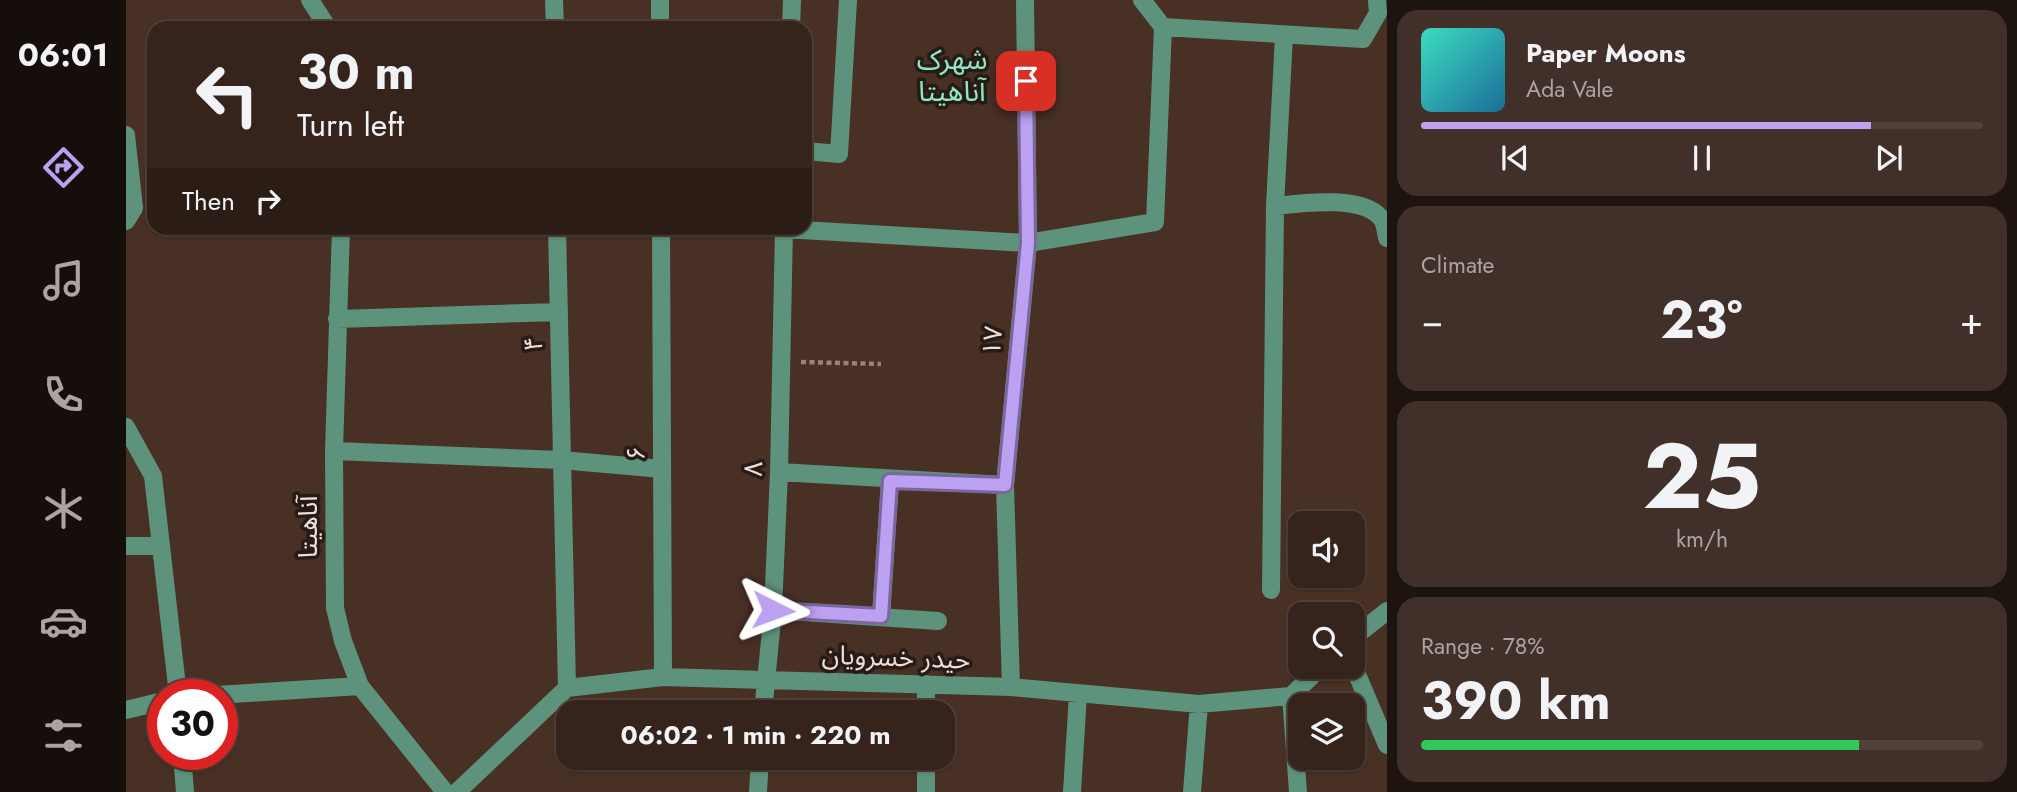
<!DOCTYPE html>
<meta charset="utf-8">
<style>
:root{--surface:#36241c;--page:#413029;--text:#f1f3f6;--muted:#aaa4a3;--line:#50413b;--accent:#bca0f2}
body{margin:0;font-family:Jost,"Noto Sans Arabic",sans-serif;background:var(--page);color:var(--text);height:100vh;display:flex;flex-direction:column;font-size:26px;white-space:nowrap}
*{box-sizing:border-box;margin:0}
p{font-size:23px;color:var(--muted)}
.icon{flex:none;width:38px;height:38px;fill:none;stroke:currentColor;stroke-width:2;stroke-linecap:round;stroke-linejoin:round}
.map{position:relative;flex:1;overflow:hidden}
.drawer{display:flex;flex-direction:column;gap:10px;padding:10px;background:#1e140f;width:630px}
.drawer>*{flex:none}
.guide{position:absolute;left:21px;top:21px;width:665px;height:214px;border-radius:21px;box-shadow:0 2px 5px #0004,0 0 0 2px var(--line);background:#36241c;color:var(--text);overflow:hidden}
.buttons{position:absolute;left:1162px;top:511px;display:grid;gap:14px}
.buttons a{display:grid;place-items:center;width:77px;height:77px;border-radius:14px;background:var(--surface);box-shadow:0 2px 5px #0004,0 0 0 2px var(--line);font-size:35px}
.speed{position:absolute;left:21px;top:679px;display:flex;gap:14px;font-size:35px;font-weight:700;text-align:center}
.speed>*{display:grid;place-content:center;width:91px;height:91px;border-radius:50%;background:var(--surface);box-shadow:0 2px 5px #0004,0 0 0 2px var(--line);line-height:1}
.speed .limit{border:10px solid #d22;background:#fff;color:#111}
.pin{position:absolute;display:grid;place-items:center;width:60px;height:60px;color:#fff;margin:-30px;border-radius:14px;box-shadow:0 4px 10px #0006}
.me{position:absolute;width:77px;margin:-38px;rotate:93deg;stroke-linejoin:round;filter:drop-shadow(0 0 5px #0008)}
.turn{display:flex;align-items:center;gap:24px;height:147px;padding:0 35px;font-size:32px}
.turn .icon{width:91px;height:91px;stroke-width:2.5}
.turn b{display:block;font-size:49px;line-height:60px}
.then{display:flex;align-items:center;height:66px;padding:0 35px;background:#0003;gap:14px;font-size:26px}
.big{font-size:52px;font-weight:700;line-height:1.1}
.drawer .widget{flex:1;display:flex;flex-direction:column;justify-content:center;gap:10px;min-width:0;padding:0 24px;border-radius:21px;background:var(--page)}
.drawer .dial{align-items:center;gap:0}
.dial b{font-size:91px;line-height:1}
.song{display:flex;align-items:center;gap:21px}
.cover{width:84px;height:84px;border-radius:10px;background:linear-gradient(135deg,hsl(170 70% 55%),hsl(200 70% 35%))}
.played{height:7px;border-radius:4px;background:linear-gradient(90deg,var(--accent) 80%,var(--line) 80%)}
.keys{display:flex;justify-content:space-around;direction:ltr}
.heat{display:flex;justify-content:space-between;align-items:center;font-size:38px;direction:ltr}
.charge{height:10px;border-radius:5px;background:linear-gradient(90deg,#34c759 78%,var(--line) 0)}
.trip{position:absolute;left:430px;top:700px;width:399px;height:70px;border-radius:21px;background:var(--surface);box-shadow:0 2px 5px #0004,0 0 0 2px var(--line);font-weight:700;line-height:70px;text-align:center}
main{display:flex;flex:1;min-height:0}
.tab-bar{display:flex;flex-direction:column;width:126px;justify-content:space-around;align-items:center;background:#160e0b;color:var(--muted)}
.tab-bar .icon{width:49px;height:49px}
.tab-bar .active{color:var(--accent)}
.tab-bar b{font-size:32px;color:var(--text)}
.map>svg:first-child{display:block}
</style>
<main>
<nav class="tab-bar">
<b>06:01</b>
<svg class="icon active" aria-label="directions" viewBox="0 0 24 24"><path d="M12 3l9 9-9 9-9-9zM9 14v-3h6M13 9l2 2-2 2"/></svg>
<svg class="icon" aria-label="music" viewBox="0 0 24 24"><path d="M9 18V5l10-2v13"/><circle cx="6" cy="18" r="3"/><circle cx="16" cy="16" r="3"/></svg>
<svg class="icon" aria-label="phone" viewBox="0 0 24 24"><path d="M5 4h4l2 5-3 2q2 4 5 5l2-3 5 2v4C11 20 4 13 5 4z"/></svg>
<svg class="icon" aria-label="climate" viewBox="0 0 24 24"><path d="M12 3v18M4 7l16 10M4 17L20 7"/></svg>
<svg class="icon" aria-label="car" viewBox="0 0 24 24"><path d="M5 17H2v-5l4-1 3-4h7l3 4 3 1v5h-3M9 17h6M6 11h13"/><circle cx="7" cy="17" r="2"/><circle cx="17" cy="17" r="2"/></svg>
<svg class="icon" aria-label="filters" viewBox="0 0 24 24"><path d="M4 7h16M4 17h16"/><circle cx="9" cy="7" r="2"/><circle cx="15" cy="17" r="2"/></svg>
</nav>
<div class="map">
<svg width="1261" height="792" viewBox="0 0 1261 792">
<rect width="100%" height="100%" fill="#483025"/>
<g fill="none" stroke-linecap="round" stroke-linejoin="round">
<path stroke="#97837a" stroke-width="4.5" stroke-dasharray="5 3.5" stroke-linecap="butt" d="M675,362L755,364"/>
<path stroke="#5d937c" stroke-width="18" d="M184,0L202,28
M428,0L429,28
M534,0V28
M1016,0L1037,27L1237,39L1252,13L1251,0
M665,28L666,0
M0,135L8,208L0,221
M679,151L713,154L722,0
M1149,206C1175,203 1241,194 1257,221C1259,225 1260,233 1261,238
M215,228L208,451L209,608L217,641L234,686L319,792
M374,228H431
M431,228L441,688
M535,228L537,677
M658,229L902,243L1029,222L1037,27
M211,319L433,312
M0,427L27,476L52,695
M208,451L435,460L536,469
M653,472L879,485
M0,546H35
M1145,590L1149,206L1158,36
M647,610L812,621
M755,616L764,481
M1227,638L1261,611
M1227,665L1261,745
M885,687L879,485L902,243L899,0
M90,695L234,686
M1165,696L1172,792
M0,710L37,701
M637,712L647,610L653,472L658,228
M800,712V684
M56,754L59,792
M331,792L441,688L537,677L639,680L885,687L1073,704L1165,696L1195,667
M632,792L634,758
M800,792V758
M946,792L952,694
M1066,792L1073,704"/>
</g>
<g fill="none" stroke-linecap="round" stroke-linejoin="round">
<defs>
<path id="route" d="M647,610L755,616L764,481L879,485L902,243L900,81"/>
</defs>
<use href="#route" stroke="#7a689d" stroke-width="18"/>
<use href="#route" stroke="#bca0f2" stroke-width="12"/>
</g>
<g text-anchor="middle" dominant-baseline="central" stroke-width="7" stroke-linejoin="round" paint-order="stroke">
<g font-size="26" fill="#efdfd8" stroke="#261b16">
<text transform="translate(866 341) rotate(-85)">۱۷</text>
<text transform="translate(407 344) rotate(-91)">۴</text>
<text transform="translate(510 453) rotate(-90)">۶</text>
<text transform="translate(627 469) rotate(-88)">۸</text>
<text transform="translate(182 527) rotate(-90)">آناهیتا</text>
<text transform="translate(770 657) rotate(2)">حیدر خسرویان</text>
</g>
<g font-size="28" fill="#90e8c3" stroke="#261b16">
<text x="826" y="59">شهرک<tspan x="826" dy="32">آناهیتا</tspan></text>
</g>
</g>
</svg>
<div class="buttons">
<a><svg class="icon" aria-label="sound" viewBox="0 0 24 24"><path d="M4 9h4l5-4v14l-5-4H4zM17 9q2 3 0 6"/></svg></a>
<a><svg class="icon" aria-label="search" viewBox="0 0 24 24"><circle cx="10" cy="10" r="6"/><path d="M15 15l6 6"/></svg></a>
<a><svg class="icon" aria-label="layers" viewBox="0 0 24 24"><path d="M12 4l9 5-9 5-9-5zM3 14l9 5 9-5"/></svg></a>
</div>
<div class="speed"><div class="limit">30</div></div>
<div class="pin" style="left:900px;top:81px;background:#d93025"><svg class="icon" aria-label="arrive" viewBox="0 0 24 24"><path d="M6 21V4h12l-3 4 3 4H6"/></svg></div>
<svg class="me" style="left:647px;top:610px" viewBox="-20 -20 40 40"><path d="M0-17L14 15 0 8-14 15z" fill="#bca0f2" stroke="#fff" stroke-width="4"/></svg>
<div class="trip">06:02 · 1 min · 220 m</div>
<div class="guide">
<div class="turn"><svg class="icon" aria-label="left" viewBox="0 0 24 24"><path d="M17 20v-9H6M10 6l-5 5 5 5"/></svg><div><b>30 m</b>Turn left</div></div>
<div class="then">Then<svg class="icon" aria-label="right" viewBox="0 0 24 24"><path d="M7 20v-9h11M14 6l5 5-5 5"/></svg></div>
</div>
</div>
<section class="drawer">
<div class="widget">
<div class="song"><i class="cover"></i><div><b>Paper Moons</b><p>Ada Vale</p></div></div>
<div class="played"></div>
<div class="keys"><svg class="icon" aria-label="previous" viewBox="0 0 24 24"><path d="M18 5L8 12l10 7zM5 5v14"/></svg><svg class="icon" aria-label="pause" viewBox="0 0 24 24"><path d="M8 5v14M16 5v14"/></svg><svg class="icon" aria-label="next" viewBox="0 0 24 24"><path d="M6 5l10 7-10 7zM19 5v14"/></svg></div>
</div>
<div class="widget"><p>Climate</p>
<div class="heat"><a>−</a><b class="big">23°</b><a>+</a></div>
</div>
<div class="widget dial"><b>25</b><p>km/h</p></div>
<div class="widget"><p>Range · 78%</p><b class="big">390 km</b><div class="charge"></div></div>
</section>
</main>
